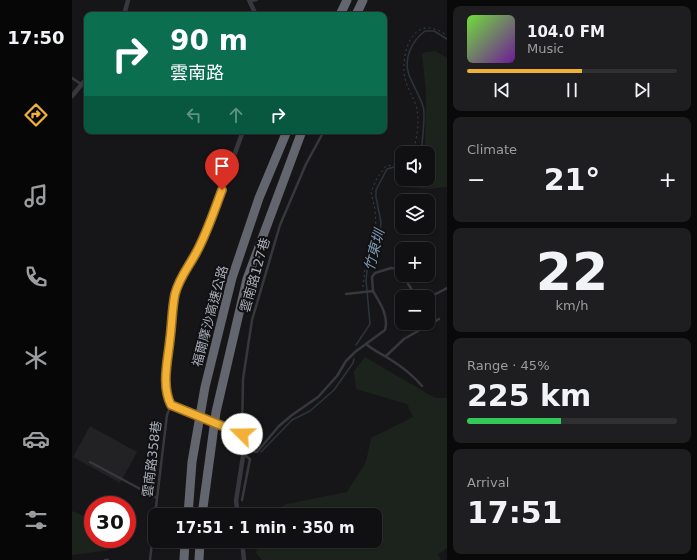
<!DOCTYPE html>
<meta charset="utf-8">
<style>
:root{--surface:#101012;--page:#1e1e20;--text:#f1f3f6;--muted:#9c9d9f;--line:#303032;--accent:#f2b134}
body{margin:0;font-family:"DejaVu Sans","Noto Sans TC",sans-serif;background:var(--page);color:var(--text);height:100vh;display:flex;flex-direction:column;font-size:15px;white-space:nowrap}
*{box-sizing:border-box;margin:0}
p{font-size:13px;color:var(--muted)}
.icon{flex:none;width:22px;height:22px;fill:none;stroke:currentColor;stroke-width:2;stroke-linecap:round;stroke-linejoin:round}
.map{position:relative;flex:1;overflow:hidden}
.side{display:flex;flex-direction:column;gap:6px;padding:6px;background:#09090a;width:250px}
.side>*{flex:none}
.top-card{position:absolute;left:12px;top:12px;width:303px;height:122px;border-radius:8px;box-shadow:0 1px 3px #0004,0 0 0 1px var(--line);background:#0b6e4f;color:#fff;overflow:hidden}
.tools{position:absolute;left:323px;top:146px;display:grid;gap:8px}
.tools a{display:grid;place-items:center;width:40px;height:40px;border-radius:8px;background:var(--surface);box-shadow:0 1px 3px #0004,0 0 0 1px var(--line);font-size:20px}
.speed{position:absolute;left:12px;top:496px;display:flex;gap:8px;font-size:20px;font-weight:700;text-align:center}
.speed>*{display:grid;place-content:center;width:52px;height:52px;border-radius:50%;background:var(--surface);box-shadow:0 1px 3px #0004,0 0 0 1px var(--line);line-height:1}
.speed .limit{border:6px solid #d22;background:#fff;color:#111}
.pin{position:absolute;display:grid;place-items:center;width:34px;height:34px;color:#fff;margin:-41px -17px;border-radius:50% 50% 50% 0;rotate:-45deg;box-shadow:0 0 4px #0007}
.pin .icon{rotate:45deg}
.me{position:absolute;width:44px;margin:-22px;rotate:292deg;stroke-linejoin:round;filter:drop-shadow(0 0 3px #0008)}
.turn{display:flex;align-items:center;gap:14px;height:84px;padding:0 20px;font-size:18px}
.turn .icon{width:52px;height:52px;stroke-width:2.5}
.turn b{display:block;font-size:28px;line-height:34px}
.lanes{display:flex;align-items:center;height:38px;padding:0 20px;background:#0003;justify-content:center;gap:20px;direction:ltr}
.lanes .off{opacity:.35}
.big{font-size:30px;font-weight:700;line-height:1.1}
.side .card{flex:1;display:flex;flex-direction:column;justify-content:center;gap:6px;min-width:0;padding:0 14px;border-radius:8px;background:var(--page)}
.side .dial{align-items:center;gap:0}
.dial b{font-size:52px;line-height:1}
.song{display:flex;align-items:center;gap:12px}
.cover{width:48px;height:48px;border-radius:6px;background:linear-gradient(135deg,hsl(100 70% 55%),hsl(280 70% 35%))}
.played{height:4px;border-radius:2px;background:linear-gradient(90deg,var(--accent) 55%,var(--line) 55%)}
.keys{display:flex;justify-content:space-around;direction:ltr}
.heat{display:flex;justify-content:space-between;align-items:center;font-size:22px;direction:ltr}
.charge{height:6px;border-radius:3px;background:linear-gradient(90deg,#34c759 45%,var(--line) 0)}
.trip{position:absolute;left:76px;top:508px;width:234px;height:40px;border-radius:8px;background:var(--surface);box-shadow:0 1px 3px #0004,0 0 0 1px var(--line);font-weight:700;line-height:40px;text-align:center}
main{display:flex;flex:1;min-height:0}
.tab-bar{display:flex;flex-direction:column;width:72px;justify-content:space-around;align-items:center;background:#060607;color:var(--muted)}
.tab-bar .icon{width:28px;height:28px}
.tab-bar .active{color:var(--accent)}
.tab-bar b{font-size:18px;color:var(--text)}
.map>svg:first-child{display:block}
</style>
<main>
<nav class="tab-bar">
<b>17:50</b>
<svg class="icon active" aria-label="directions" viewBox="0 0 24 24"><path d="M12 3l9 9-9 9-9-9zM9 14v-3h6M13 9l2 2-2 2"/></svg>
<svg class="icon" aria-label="music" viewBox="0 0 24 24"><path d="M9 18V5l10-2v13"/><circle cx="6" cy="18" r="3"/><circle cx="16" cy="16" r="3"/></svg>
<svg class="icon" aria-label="phone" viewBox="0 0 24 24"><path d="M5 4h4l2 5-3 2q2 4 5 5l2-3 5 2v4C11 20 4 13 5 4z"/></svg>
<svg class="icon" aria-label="climate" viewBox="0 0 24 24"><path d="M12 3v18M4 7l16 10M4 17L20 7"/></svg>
<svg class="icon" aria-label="car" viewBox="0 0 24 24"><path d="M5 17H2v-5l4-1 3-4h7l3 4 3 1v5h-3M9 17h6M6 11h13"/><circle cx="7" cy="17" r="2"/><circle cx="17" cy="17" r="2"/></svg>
<svg class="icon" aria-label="filters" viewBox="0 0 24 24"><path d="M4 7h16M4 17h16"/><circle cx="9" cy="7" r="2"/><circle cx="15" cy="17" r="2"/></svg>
</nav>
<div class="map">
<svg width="375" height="560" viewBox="0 0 375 560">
<rect width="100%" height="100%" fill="#161618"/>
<path fill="#222225" d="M18,426L65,452L48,483L1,457Z"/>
<path fill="#1c231d" d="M363,51L375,58V187L357,189L333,187L327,181L330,178L356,179V153H353L354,92L350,53Z
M293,357L363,398H375V548L366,554L369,560H190L184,553L186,541H303V515H193L215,504L275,492L294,462L299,438L341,417L335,404L284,389L282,371Z
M0,511L21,520V539H45L38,550L0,555Z"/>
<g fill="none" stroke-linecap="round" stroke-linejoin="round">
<path stroke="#2c353c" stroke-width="1.5" d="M349,153C350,142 354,116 351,106C347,95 341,85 337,75C331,58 340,41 353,31H362L375,39
M284,345L298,324L294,280L297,254L308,231L309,222L304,197V190L315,169L330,165
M189,452L220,420L238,411L262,390L281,363L282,359"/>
<path stroke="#3d3f44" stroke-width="1" stroke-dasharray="2 3" stroke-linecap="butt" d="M341,153C344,140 348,124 345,110C343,99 336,90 333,79C329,62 335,26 358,28C364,29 370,32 375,35
M291,287L294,260L298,242L304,227L303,209L299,192L305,178L314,166L330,164"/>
<path stroke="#37383d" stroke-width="2.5" d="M178,1L185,0
M0,78L9,84
M331,275L341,292L347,297
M301,291L300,277L303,273L319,268L326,269L330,273
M356,298L375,288
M294,344C301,350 308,353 316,358C329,366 340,374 350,386
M314,356L332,339L367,319
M170,434L171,379L180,320L208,225L234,164L252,131
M172,450L185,452L207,426L220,415L246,397L265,376L274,361L283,352L313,330C317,316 308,303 301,291L274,294
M18,462L85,498
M170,500L178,459L172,455
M83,515L95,415L99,405
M33,560H36
M78,560L83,517"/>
<path stroke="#37383d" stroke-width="4.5" d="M177,0L184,15
M52,15L56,0
M0,96L15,78
M166,515L164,501L172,450L170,434L99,405L96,399L94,373L104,293L109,279L124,253L134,233L171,131
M170,541L172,560"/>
<path stroke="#63666e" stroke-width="9" d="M268,15L275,0
M284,15L291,0
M116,515L120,462L133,387L160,278L187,198L215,131
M130,515L144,412L175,279L230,131
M112,560L113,541
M127,560L128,541"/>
</g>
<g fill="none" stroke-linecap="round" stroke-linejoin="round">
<defs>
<path id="route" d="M150,190C142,211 135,233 124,253C117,266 107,278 103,294C100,308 100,324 98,339C96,360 89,385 99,405L170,434"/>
</defs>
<use href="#route" stroke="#9d7322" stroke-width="10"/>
<use href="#route" stroke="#f2b134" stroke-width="7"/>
</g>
<g text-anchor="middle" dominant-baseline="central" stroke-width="4" stroke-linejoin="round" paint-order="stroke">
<g font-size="13" fill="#a8adb8" stroke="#111113">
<text transform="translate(183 275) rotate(-74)">雲南路127巷</text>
<text transform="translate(138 316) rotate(-75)">福爾摩沙高速公路</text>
<text transform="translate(80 459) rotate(-83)">雲南路358巷</text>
</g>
<g font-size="14" font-style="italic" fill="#7f9bb3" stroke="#111113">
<text transform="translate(302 250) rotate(-75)">竹東圳</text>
</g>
</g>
</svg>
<div class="tools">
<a><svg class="icon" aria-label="sound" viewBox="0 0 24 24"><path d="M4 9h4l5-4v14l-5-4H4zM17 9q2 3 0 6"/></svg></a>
<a><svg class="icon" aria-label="layers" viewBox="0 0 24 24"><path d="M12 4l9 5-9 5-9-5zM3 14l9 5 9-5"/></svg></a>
<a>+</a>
<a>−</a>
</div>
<div class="speed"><div class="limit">30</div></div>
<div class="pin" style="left:150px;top:190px;background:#d93025"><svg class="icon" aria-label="arrive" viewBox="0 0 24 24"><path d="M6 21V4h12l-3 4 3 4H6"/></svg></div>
<svg class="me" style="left:170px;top:434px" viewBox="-20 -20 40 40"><circle r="19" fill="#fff"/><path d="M0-13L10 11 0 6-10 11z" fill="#f2b134"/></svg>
<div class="trip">17:51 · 1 min · 350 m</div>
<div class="top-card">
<div class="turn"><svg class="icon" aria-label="right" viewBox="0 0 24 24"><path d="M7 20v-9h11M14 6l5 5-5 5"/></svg><div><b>90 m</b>雲南路</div></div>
<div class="lanes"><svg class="icon off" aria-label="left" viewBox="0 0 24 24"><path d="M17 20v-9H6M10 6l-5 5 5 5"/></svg><svg class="icon off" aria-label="ahead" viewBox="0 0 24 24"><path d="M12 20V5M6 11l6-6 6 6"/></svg><svg class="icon" aria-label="right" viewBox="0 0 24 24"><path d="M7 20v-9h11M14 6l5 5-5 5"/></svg></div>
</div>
</div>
<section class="side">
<div class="card">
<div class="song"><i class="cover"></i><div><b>104.0 FM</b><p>Music</p></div></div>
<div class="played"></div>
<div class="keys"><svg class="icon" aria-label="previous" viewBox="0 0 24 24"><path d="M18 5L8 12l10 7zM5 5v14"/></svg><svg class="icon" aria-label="pause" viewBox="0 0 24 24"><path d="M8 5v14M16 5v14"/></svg><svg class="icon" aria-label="next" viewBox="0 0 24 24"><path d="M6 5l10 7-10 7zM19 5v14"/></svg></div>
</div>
<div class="card"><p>Climate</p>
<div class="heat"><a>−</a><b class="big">21°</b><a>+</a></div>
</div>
<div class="card dial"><b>22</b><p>km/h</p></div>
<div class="card"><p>Range · 45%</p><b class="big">225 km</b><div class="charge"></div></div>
<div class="card"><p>Arrival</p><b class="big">17:51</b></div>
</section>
</main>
